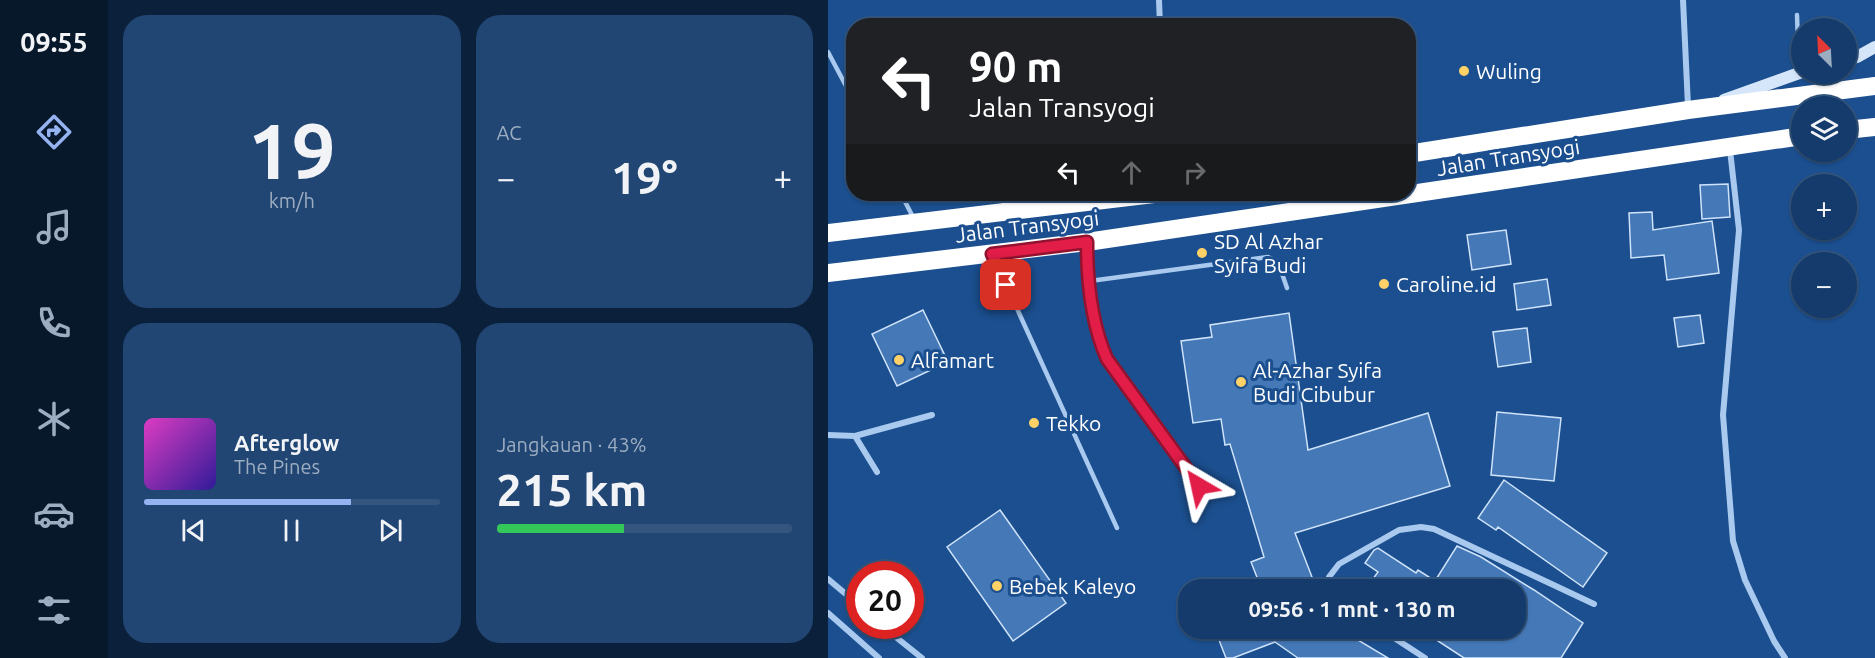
<!DOCTYPE html>
<html lang="id">
<meta charset="utf-8">
<style>
:root{--surface:#143b6b;--page:#214673;--text:#f1f3f6;--muted:#9dadc1;--line:#33557e;--accent:#95b2f1}
body{margin:0;font-family:Ubuntu,sans-serif;background:var(--page);color:var(--text);height:100vh;display:flex;flex-direction:column;font-size:22px;white-space:nowrap}
*{box-sizing:border-box;margin:0}
p{font-size:20px;color:var(--muted)}
.icon{flex:none;width:33px;height:33px;fill:none;stroke:currentColor;stroke-width:2;stroke-linecap:round;stroke-linejoin:round}
.map{position:relative;flex:1;overflow:hidden}
.drawer{display:flex;flex-direction:column;gap:15px;padding:15px;background:#0b203b;width:720px}
.drawer>*{flex:none}
.top-card{position:absolute;left:18px;top:18px;width:570px;height:183px;border-radius:24px;box-shadow:0 2px 4px #0004,0 0 0 2px var(--line);background:#202124;color:#fff;overflow:hidden}
.needle{width:39px;rotate:336deg}
.tools{position:absolute;left:963px;top:18px;display:grid;gap:12px}
.tools a{display:grid;place-items:center;width:66px;height:66px;border-radius:50%;background:var(--surface);box-shadow:0 2px 4px #0004,0 0 0 2px var(--line);font-size:30px}
.speed{position:absolute;left:18px;top:561px;display:flex;gap:12px;font-size:30px;font-weight:700;text-align:center}
.speed>*{display:grid;place-content:center;width:78px;height:78px;border-radius:50%;background:var(--surface);box-shadow:0 2px 4px #0004,0 0 0 2px var(--line);line-height:1}
.speed .limit{border:9px solid #d22;background:#fff;color:#111}
.pin{position:absolute;display:grid;place-items:center;width:51px;height:51px;color:#fff;margin:-26px;border-radius:12px;box-shadow:0 3px 9px #0006}
.me{position:absolute;width:66px;margin:-33px;rotate:324deg;stroke-linejoin:round;filter:drop-shadow(0 0 4px #0008)}
.turn{display:flex;align-items:center;gap:21px;height:126px;padding:0 24px;font-size:27px}
.turn .icon{width:78px;height:78px;stroke-width:2.5}
.turn b{display:block;font-size:42px;line-height:51px}
.lanes{display:flex;align-items:center;height:57px;padding:0 24px;background:#0003;justify-content:center;gap:30px;direction:ltr}
.lanes .off{opacity:.35}
.big{font-size:45px;font-weight:700;line-height:1.1}
.drawer .widget{flex:1;display:flex;flex-direction:column;justify-content:center;gap:9px;min-width:0;padding:0 21px;border-radius:24px;background:var(--page)}
.drawer .dial{align-items:center;gap:0}
.dial b{font-size:78px;line-height:1}
.song{display:flex;align-items:center;gap:18px}
.cover{width:72px;height:72px;border-radius:9px;background:linear-gradient(135deg,hsl(310 70% 55%),hsl(250 70% 35%))}
.played{height:6px;border-radius:3px;background:linear-gradient(90deg,var(--accent) 70%,var(--line) 70%)}
.keys{display:flex;justify-content:space-around;direction:ltr}
.heat{display:flex;justify-content:space-between;align-items:center;font-size:33px;direction:ltr}
.charge{height:9px;border-radius:4px;background:linear-gradient(90deg,#34c759 43%,var(--line) 0)}
.drawer .tiles{flex:1;display:grid;gap:15px;grid-template-columns:repeat(2,1fr)}
.trip{position:absolute;left:350px;top:579px;width:348px;height:60px;border-radius:24px;background:var(--surface);box-shadow:0 2px 4px #0004,0 0 0 2px var(--line);font-weight:700;line-height:60px;text-align:center}
main{display:flex;flex:1;min-height:0}
.dock{display:flex;flex-direction:column;width:108px;justify-content:space-around;align-items:center;background:#08182b;color:var(--muted)}
.dock .icon{width:42px;height:42px}
.dock .current{color:var(--accent)}
.dock b{font-size:27px;color:var(--text)}
.map>svg:first-child{display:block}
</style>
<main>
<nav class="dock">
<b>09:55</b>
<svg class="icon current" aria-label="directions" viewBox="0 0 24 24"><path d="M12 3l9 9-9 9-9-9zM9 14v-3h6M13 9l2 2-2 2"/></svg>
<svg class="icon" aria-label="music" viewBox="0 0 24 24"><path d="M9 18V5l10-2v13"/><circle cx="6" cy="18" r="3"/><circle cx="16" cy="16" r="3"/></svg>
<svg class="icon" aria-label="phone" viewBox="0 0 24 24"><path d="M5 4h4l2 5-3 2q2 4 5 5l2-3 5 2v4C11 20 4 13 5 4z"/></svg>
<svg class="icon" aria-label="climate" viewBox="0 0 24 24"><path d="M12 3v18M4 7l16 10M4 17L20 7"/></svg>
<svg class="icon" aria-label="car" viewBox="0 0 24 24"><path d="M5 17H2v-5l4-1 3-4h7l3 4 3 1v5h-3M9 17h6M6 11h13"/><circle cx="7" cy="17" r="2"/><circle cx="17" cy="17" r="2"/></svg>
<svg class="icon" aria-label="filters" viewBox="0 0 24 24"><path d="M4 7h16M4 17h16"/><circle cx="9" cy="7" r="2"/><circle cx="15" cy="17" r="2"/></svg>
</nav>
<section class="drawer">
<div class="tiles">
<div class="widget dial"><b>19</b><p>km/h</p></div>
<div class="widget"><p>AC</p>
<div class="heat"><a>−</a><b class="big">19°</b><a>+</a></div>
</div>
<div class="widget">
<div class="song"><i class="cover"></i><div><b>Afterglow</b><p>The Pines</p></div></div>
<div class="played"></div>
<div class="keys"><svg class="icon" aria-label="previous" viewBox="0 0 24 24"><path d="M18 5L8 12l10 7zM5 5v14"/></svg><svg class="icon" aria-label="pause" viewBox="0 0 24 24"><path d="M8 5v14M16 5v14"/></svg><svg class="icon" aria-label="next" viewBox="0 0 24 24"><path d="M6 5l10 7-10 7zM19 5v14"/></svg></div>
</div>
<div class="widget"><p>Jangkauan · 43%</p><b class="big">215 km</b><div class="charge"></div></div>
</div>
</section>
<div class="map">
<svg width="1047" height="658" viewBox="0 0 1047 658">
<rect width="100%" height="100%" fill="#1b4f8f"/>
<path fill="#4478b7" stroke="#cfe3fa" stroke-width="1.5" d="M900,184L902,217L874,219L872,185Z
M824,212L825,230L884,221L891,273L839,280L836,255L803,258L801,213Z
M678,230L683,264L644,270L639,235Z
M719,279L723,305L689,310L686,284Z
M95,310L120,362L69,386L44,334Z
M461,313L480,450L600,413L622,486L467,533L484,577L453,590H434L423,562L436,557L402,444L397,445L393,419L365,423L353,341L384,337L382,325Z
M872,315L876,343L850,347L846,318Z
M699,328L703,362L670,367L665,332Z
M669,412L733,418L726,481L663,475Z
M676,480L779,553L755,587L670,527L668,530L650,518Z
M172,510L238,603L185,641L119,547Z
M629,546L653,557L706,590L755,623L733,658H636L590,628H687V590H537L550,572L537,563L546,550L550,548L588,573L590,570L607,581Z
M405,628H510L560,658H470L447,642L405,658H398L389,635Z"/>
<g fill="none" stroke-linecap="round" stroke-linejoin="round">
<path stroke="#a9c9ee" stroke-width="4.5" d="M969,15L971,72
M0,52L26,101
M73,194L85,217
M173,194L176,206
M259,248C259,284 264,325 279,359L371,486
M165,256L289,528
M262,281L440,257L450,262L459,288"/>
<path stroke="#a9c9ee" stroke-width="6" d="M331,0L332,26
M855,0L860,106
M902,150L911,230L895,415L905,541L917,580L946,641L957,658
M0,435L27,436L104,415
M27,436L49,472
M0,579L32,606
M500,590L501,577L511,564L571,530L593,527L606,529L766,604
M0,613L51,658
M54,626L94,658
M551,628L597,658"/>
<path stroke="#d6e6fa" stroke-width="12" d="M1018,60L1029,57L1047,47
M896,100L974,72"/>
<path stroke="#fff" stroke-width="18" d="M1018,130L1047,127
M580,154L860,110L1047,86
M0,233L326,194
M0,273L259,242L974,136"/>
</g>
<g fill="none" stroke-linecap="round" stroke-linejoin="round">
<defs>
<path id="route" d="M178,285L164,254L259,242C259,281 263,323 279,359L371,486"/>
</defs>
<use href="#route" stroke="#92132f" stroke-width="15"/>
<use href="#route" stroke="#e11d48" stroke-width="10"/>
</g>
<g fill="#ffd166" stroke="#1b4f8f" stroke-width="2">
<circle cx="636" cy="71" r="6"/>
<circle cx="374" cy="253" r="6"/>
<circle cx="556" cy="284" r="6"/>
<circle cx="71" cy="360" r="6"/>
<circle cx="413" cy="382" r="6"/>
<circle cx="206" cy="423" r="6"/>
<circle cx="169" cy="586" r="6"/>
</g>
<g text-anchor="middle" dominant-baseline="central" stroke-width="6" stroke-linejoin="round" paint-order="stroke">
<g font-size="21" fill="#fff" stroke="#1b4f8f" text-anchor="start">
<text x="648" y="71">Wuling</text>
<text x="386" y="241">SD Al Azhar<tspan x="386" dy="24">Syifa Budi</tspan></text>
<text x="568" y="284">Caroline.id</text>
<text x="83" y="360">Alfamart</text>
<text x="425" y="370">Al-Azhar Syifa<tspan x="425" dy="24">Budi Cibubur</tspan></text>
<text x="218" y="423">Tekko</text>
<text x="181" y="586">Bebek Kaleyo</text>
</g>
<g font-size="21" fill="#fff" stroke="#1b4f8f">
<text transform="translate(680 157) rotate(-9)">Jalan Transyogi</text>
<text transform="translate(199 226) rotate(-7)">Jalan Transyogi</text>
</g>
</g>
</svg>
<div class="tools">
<a><svg class="needle" viewBox="-14 -14 28 28"><path d="M0-13l5 13h-10z" fill="#e53935"/><path d="M0 13l5-13h-10z" fill="#9dadc1"/></svg></a>
<a><svg class="icon" aria-label="layers" viewBox="0 0 24 24"><path d="M12 4l9 5-9 5-9-5zM3 14l9 5 9-5"/></svg></a>
<a>+</a>
<a>−</a>
</div>
<div class="speed"><div class="limit">20</div></div>
<div class="pin" style="left:178px;top:285px;background:#d93025"><svg class="icon" aria-label="arrive" viewBox="0 0 24 24"><path d="M6 21V4h12l-3 4 3 4H6"/></svg></div>
<svg class="me" style="left:371px;top:486px" viewBox="-20 -20 40 40"><path d="M0-17L14 15 0 8-14 15z" fill="#e11d48" stroke="#fff" stroke-width="4"/></svg>
<div class="trip">09:56 · 1 mnt · 130 m</div>
<div class="top-card">
<div class="turn"><svg class="icon" aria-label="left" viewBox="0 0 24 24"><path d="M17 20v-9H6M10 6l-5 5 5 5"/></svg><div><b>90 m</b>Jalan Transyogi</div></div>
<div class="lanes"><svg class="icon" aria-label="left" viewBox="0 0 24 24"><path d="M17 20v-9H6M10 6l-5 5 5 5"/></svg><svg class="icon off" aria-label="ahead" viewBox="0 0 24 24"><path d="M12 20V5M6 11l6-6 6 6"/></svg><svg class="icon off" aria-label="right" viewBox="0 0 24 24"><path d="M7 20v-9h11M14 6l5 5-5 5"/></svg></div>
</div>
</div>
</main>
